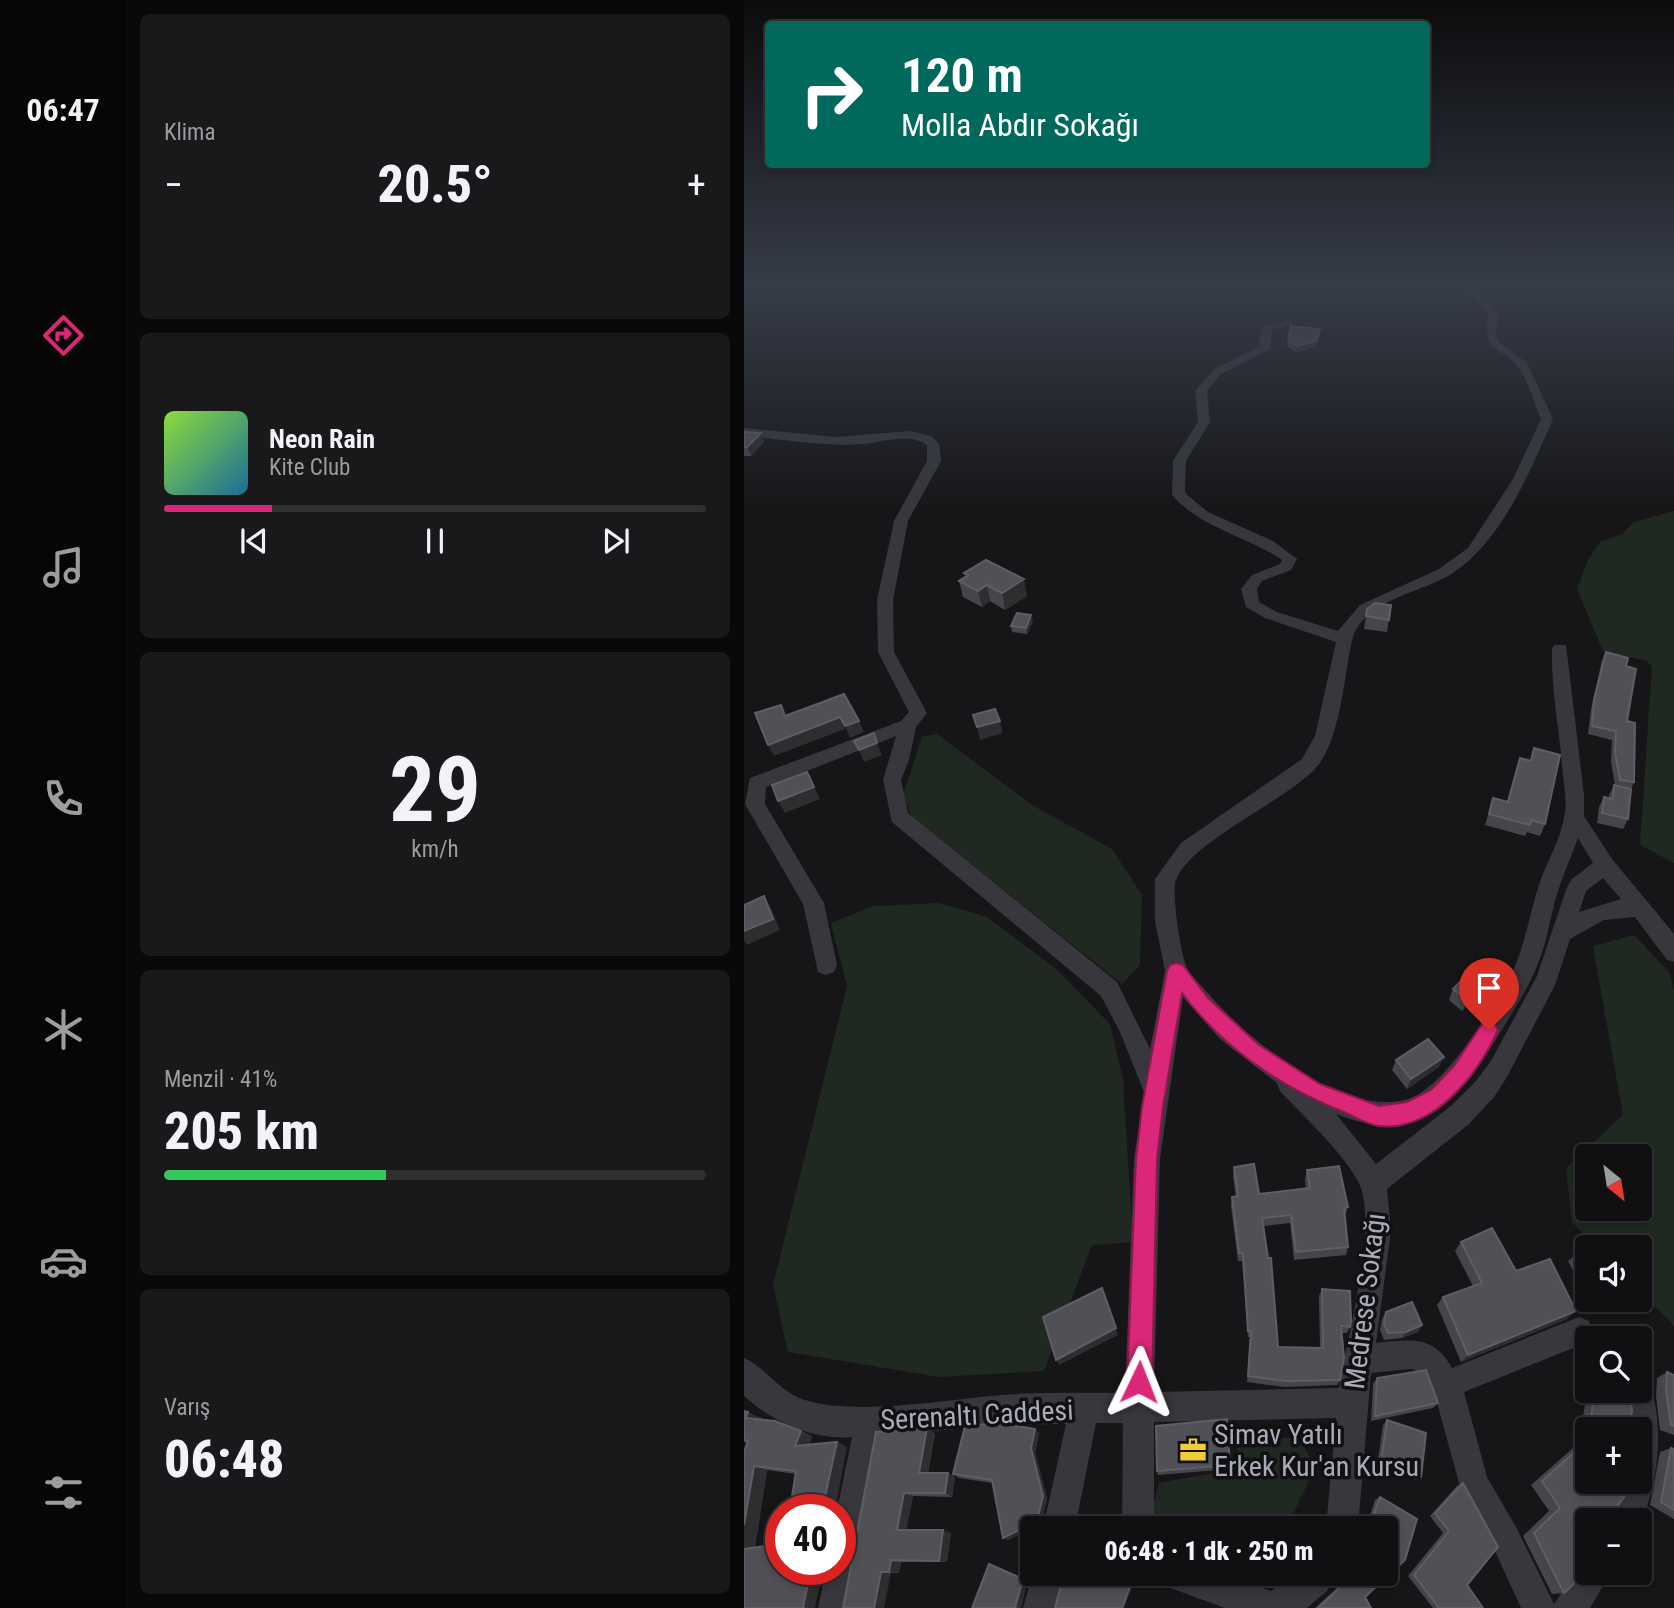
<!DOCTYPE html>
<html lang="tr">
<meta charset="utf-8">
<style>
:root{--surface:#101012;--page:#19191b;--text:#f1f3f6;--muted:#9c9d9f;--line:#303032;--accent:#db2777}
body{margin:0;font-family:"Roboto Condensed",sans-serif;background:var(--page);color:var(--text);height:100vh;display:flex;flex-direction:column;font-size:26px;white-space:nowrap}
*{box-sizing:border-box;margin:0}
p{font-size:23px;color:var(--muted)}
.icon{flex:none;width:38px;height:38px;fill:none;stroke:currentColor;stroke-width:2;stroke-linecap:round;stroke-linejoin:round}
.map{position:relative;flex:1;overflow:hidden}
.drawer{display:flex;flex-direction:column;gap:14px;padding:14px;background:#09090a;width:618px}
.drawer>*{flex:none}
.guide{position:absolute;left:21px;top:21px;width:665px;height:147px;border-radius:7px;box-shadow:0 4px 10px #0003,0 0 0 2px var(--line);background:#00695c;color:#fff;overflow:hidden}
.needle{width:46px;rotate:150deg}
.buttons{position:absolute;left:831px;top:1144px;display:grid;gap:14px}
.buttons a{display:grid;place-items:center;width:77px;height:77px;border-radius:7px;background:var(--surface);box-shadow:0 4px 10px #0003,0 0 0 2px var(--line);font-size:35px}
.speed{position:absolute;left:21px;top:1494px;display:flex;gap:14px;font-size:35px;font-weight:700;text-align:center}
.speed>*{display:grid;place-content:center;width:91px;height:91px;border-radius:50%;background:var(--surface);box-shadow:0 4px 10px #0003,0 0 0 2px var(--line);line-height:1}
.speed .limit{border:10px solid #d22;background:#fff;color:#111}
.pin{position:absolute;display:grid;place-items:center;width:60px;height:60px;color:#fff;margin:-72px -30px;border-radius:50% 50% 50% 0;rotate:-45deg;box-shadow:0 0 7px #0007}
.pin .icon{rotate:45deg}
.me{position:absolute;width:77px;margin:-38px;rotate:2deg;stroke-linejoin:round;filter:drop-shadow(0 0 5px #0008)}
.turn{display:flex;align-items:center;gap:24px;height:147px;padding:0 21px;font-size:32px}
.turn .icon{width:91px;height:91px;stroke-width:2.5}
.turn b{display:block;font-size:49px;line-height:60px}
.big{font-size:52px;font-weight:800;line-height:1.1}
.drawer .widget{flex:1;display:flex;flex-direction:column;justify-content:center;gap:10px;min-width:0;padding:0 24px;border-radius:10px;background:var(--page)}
.drawer .dial{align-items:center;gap:0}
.dial b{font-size:91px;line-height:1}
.song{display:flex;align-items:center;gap:21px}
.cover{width:84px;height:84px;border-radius:10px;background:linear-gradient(135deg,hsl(90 70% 55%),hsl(200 70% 35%))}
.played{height:7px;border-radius:4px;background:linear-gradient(90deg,var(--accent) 20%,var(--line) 20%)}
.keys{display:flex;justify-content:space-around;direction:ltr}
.heat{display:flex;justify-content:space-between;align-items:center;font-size:38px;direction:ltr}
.charge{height:10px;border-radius:5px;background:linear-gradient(90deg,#34c759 41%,var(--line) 0)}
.trip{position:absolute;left:276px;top:1516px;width:378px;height:70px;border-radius:7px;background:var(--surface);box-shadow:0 4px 10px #0003,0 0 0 2px var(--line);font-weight:800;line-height:70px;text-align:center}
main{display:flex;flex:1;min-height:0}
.dock{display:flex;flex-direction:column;width:126px;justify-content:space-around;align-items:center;background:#060607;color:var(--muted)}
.dock .icon{width:49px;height:49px}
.dock .current{color:var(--accent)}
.dock b{font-size:32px;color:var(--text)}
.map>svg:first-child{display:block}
</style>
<main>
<nav class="dock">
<b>06:47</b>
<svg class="icon current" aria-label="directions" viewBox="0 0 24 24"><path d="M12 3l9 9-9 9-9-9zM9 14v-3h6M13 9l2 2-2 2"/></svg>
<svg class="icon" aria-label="music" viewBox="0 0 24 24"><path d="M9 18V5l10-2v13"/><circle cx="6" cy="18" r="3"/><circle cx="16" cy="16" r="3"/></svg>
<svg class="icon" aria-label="phone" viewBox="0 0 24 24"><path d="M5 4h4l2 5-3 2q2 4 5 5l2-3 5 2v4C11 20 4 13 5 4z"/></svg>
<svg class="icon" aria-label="climate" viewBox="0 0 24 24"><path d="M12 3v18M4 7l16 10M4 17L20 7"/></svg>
<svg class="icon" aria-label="car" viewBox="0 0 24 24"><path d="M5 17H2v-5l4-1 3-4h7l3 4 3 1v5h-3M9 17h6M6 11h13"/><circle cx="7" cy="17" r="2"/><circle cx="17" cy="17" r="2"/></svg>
<svg class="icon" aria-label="filters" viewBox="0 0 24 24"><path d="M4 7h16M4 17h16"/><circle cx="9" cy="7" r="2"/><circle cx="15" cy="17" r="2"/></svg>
</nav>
<section class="drawer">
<div class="widget"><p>Klima</p>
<div class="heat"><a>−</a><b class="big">20.5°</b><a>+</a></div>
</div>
<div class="widget">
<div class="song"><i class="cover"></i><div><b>Neon Rain</b><p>Kite Club</p></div></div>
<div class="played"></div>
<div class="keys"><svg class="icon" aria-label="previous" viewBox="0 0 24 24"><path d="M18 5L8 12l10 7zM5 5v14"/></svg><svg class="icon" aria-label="pause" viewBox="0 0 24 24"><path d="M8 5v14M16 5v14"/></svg><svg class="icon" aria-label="next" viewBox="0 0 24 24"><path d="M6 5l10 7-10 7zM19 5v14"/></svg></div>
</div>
<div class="widget dial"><b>29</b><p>km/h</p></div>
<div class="widget"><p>Menzil · 41%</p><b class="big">205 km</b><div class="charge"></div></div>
<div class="widget"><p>Varış</p><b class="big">06:48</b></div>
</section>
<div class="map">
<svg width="931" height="1608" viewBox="0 0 931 1608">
<rect width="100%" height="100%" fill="#161618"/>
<path fill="#202822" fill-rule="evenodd" d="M930,511H931L930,863L896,845L908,667L903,661L859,651L833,589L844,560L856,542L878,534L890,522Z
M193,734L288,805L368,849L398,895L396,965L378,984L168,817L159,795L178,737Z
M195,903L243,917L311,968L366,1024L379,1079L389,1242L348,1245L300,1371L195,1377L44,1352L29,1285L103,986L87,923L129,906Z
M890,935L926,973L930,991V1326L896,1291V1248H853L828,1222L822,1168L879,1115L849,946ZM844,1157H896V1209H844Z
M554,1437L572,1467L543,1525L538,1528H411L406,1517L415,1483L492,1469L494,1440Z"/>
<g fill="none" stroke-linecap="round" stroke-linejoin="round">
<path fill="#37373d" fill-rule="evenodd" d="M718,285H728L754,314L752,333L755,342L783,363L809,419C786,472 758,540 709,573C679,592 633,597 613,628C608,635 607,647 605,656C599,689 594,744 571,769C541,801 446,842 432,880C427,892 437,956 443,968C447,976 456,984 462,991C502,1038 598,1119 664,1099C700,1089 760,995 773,961C783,935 787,908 796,882C804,859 818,837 821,812C823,800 820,787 819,775C816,733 807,692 808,649L810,645H822L840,795V816L868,859L931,935V962L923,960L891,917L860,920L826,939L811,985L763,1077L750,1097L725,1124L643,1189L647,1231L632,1343C666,1340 689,1334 708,1368L835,1317L845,1321L849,1331L844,1342L720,1392L743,1477L772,1527L810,1604L839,1561L844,1560V1573H867L846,1608H777L750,1549L718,1494L692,1399L679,1373L667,1369L627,1373L614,1528H582L592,1418L410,1422V1528H378L379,1423H352L331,1528H299L322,1424L262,1425L139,1435L108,1608H74L82,1570H96V1510H93L108,1437C70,1441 27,1421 0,1396V1358C23,1368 35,1392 61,1400C113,1416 201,1400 257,1395C298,1392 340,1393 381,1393L390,1159L400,1092L376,1032L357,996L148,822L139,780L152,736L22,787L21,804L80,903L93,965L90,972L82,975L74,972L59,904L1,804L6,778L157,721L165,712L134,652L133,600L150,521L183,461V445C164,432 140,442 119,444C80,447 39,439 0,436V428L91,437L166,431L187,436L195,444L197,461L164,521L149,600L150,652L183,713L172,727L165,760L157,780L164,813L373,982L406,1049L421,971L411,921V879L437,843L558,759L571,736L592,642L521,618L502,607L497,589L508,575L536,564L538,560C503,536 456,528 428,495L429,461L454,422L451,391L469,370L516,346L515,337L520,326L548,320V324L528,330L526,349L477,374L463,391L466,422L442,461L441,490L442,494L464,512L529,541L553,559L547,570L518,581L513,589L515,602L533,612L594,631L616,605L695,569L724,548L769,479L797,419C790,403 785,381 774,367C755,342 739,358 744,314ZM834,838L849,863L828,879L823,887L793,976L747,1061L732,1081L707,1106L632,1164L592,1114C676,1147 713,1104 754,1036C768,1013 783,991 793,966C803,943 806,918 813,894C819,875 827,857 834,838ZM859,878L877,899L835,912L842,891ZM439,997L476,1039L533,1083L536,1091C563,1120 594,1147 614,1181C636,1221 602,1341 595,1388L410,1392L416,1159Z
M896,1377L904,1380C922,1425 914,1483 896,1526V1521H866L879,1482H896V1430H882L878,1391H896Z
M289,1572L321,1573L313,1608H279Z
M414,1573H477L527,1591L554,1573H593L583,1591L563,1608H481L418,1585Z"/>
</g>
<path fill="#45464a" d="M576,329V334L572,347L552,352L543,346L544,340Z
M0,432L20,442L7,456H0Z
M220,573L283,596L261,610L246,601L238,607L219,597L215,581L221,577Z
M647,605L643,632L620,629L623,609Z
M289,621L283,634L268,632L267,626Z
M862,652L882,666L883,721L890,782L887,789L884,819L879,829L853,823L855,807L860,797L865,799V795L870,785H871L867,762L868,740L844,734L847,709L858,660Z
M790,748L801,824L796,836L783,832L781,836L741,825L749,798L763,802L776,758L786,761Z
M749,973L744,984L718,1011L705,1000L709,989Z
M652,1060L695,1067L663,1089L648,1070Z
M490,1167L515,1194L562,1188L561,1179L563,1170L604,1207L601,1216L604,1247L602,1255L550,1260L546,1223L520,1226L534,1347L576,1348L575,1296L578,1289L606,1327L603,1333H598L596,1380L593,1385L540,1387L503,1382L506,1337H504L498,1261H494L487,1206L488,1197H492L489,1176Z
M717,1242L772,1271L823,1319L717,1362L693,1305L699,1297L729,1286L711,1251Z
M844,1250V1299L824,1261L832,1254Z
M844,1300H884L879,1305L851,1314Z
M642,1312L678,1325L674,1332L658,1338L640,1340L636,1330L638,1319Z
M923,1372L930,1375V1435L916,1430L912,1396L913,1378Z
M633,1378L694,1403L689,1408L627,1421L629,1384Z
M844,1384V1391H886L883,1423L886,1430H844V1432L837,1430Z
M0,1411L17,1418L16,1420L57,1431L68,1436L65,1445L93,1442L103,1447L90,1509L52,1474L23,1470L11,1547L71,1607L0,1608L3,1443L0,1442Z
M643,1420L677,1477L672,1480L633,1467L639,1425Z
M191,1433L184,1473H204L211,1477L208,1497L169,1496L162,1530L207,1533L203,1562H157L155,1573H147L99,1608Z
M295,1433L291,1452L303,1499L297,1523L264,1540L259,1538L248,1483L215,1478L209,1474Z
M844,1439V1521L820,1593L808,1594L779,1536L805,1511L787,1485L836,1442Z
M927,1448L930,1449V1519L906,1505L916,1452Z
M486,1465V1469L414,1475L413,1471Z
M719,1483L723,1585L739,1608H689L664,1576L699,1533L686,1516L713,1486Z
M636,1497L673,1519L661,1560L621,1597L627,1608H571L605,1577L606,1573H642V1528H622L631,1500Z"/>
<path fill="#2e2e31" d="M576,329V334L572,347L552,352L553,346Z
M17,433L20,442L7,456L3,447Z
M280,579L283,596L261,610L258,593Z
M243,585L246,601L238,607L234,591Z
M287,615L289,621L283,634L282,628Z
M96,717L101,729L30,756L24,745Z
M115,721L120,732L106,738L101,726Z
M256,721L259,733L236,740L233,727Z
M133,743L138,755L120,762L115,750Z
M63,772L76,799L41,813L34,801Z
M20,896L27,908L36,930L3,945L0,940V931Z
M749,973L744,984L718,1011L723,1000Z
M700,1057L695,1067L663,1089L667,1079Z
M881,1300H884L879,1305L851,1314L860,1308Z
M832,1311L823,1319L717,1362L724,1355Z
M678,1325L674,1332L658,1338L662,1332Z
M372,1328L374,1335L315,1365L312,1360Z
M4,1412L17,1418L15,1423L2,1418Z
M183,1428L191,1433L183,1477L175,1473Z
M291,1429L295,1433L291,1452L303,1499L297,1523L264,1540L259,1538L287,1448Z
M57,1431L68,1436L63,1451L51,1446Z
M93,1442L103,1447L91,1510H82L79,1506Z
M10,1466L23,1470L10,1551L0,1550V1525Z
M204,1473L211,1477L208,1497L201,1493Z
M160,1493L169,1496L162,1533L153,1530Z
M199,1530L207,1533L203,1562L195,1561Z
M147,1560L157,1562L155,1573L145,1572Z
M245,1564L250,1565L284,1580L277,1608H272Z
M67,1570H79L71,1607L72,1608H60L59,1607Z
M137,1572L147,1573L140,1608H130Z
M391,1573H394L380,1608H378Z"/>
<path fill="#505156" stroke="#5e5f65" stroke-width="2" d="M547,326L576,329L572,341L553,346L544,340Z
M0,432L17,433L3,447H0Z
M242,560L280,579L258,593L243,585L234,591L215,581L224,575L220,573Z
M631,603L647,605L645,620L622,616L623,609Z
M273,613L287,615L282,628L267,626Z
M862,652L884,658L882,666L892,669L883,721L891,723L890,782L876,780L871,753L872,731L848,726L850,700Z
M100,694L115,721L101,726L96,717L24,745L11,713L37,705L41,716Z
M251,709L256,721L233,727L229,715Z
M130,733L133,743L115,750L110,741Z
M790,748L816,755L801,824L787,820L786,825L745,814L749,798L764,802L776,758L787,761Z
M63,772L70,787L34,801L28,785Z
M870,785L887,789L884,819L858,813L860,797L869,799Z
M20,896L29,919L0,931V905Z
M735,962L749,973L723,1000L709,989Z
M684,1039L700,1057L667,1079L652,1060Z
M510,1164L515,1194L566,1188L563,1170L595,1166L604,1207L600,1208L604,1247L552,1252L547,1215L518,1218L524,1258H527L534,1347L579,1348L578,1289L606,1291L607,1321L606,1327L597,1326L600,1358L596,1380L542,1381L504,1376L507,1331H504L499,1253H495L488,1197L494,1196L490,1167Z
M748,1228L772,1271L806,1259L832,1311L724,1355L699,1297L738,1283L717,1242Z
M859,1244L861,1248H849Z
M844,1250V1276L832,1254Z
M358,1288L372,1328L312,1360L299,1317Z
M856,1300H881L860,1308Z
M668,1302L678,1325L662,1332L644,1333L640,1324L642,1312Z
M682,1370L694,1403L631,1416L633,1378Z
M923,1372L930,1375V1426L927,1425L922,1390Z
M851,1391H886L888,1412L883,1423L886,1425V1430H856L846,1425Z
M0,1411L4,1412L2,1418L31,1421L57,1431L51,1446L93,1442L79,1506L82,1510H46L52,1471L10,1466L0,1525V1452L4,1441L0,1440Z
M483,1419L486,1465L413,1471L412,1426Z
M643,1420L682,1433L677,1477L637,1463Z
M255,1423L291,1429L287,1448L299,1496L293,1521L259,1538L248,1480L209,1474L221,1426Z
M183,1428L175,1473H204L201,1493H160L153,1530H199L195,1561L147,1560L145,1572H137L130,1608H99L132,1432Z
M844,1440V1482H881L886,1489L862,1521H844V1567L836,1578L820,1593L790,1533L816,1508L798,1481Z
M927,1448L930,1449V1510L917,1502Z
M719,1483L754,1547L723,1585L739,1608H695L670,1575L705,1531L691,1513Z
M636,1497L673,1519L661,1560L621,1597L627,1608H574L608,1576L609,1573H642V1528H625Z
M37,1535V1570H67L59,1607L60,1608H0V1549L28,1545L30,1536Z
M245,1564L279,1579L271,1607L272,1608H228Z
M320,1573H391L378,1608H311Z"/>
<linearGradient id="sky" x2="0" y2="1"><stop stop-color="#0c0c0d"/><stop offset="0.56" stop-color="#363c48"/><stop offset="1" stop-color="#363c48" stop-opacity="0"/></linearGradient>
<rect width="931" height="510" fill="url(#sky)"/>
<path fill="#db2777" stroke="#8e194d" stroke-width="2" d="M432,963L439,965L464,998L515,1045L576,1084L635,1106L663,1102L687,1090L710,1066L738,1024L745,1021L751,1024L754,1030C734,1074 690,1132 635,1126C624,1125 611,1117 600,1112C537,1087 479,1048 438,993L419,1107L413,1159L408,1382L404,1391L395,1394L387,1391L383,1382L392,1159L398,1107L423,971L426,965Z"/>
<defs>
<symbol id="office-bare" viewBox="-9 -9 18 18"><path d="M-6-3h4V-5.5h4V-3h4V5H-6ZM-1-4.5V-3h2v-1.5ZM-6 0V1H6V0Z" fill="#f2cc34" stroke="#111113" stroke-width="2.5" paint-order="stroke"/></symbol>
</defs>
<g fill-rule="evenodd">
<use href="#office-bare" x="430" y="1431" width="38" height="38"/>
</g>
<g text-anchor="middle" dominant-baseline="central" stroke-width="7" stroke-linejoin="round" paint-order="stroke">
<g font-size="28" fill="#a8abb8" stroke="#111113">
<text transform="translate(621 1301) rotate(-83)">Medrese Sokağı</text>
<text transform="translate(233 1415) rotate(-3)">Serenaltı Caddesi</text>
</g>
<g font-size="28" fill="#a8abb8" stroke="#111113" text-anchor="start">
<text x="470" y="1434">Simav Yatılı<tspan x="470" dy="32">Erkek Kur'an Kursu</tspan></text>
</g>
</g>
</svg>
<div class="buttons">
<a><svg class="needle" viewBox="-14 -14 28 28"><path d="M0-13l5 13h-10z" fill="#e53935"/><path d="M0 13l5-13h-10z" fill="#9c9d9f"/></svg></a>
<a><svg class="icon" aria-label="sound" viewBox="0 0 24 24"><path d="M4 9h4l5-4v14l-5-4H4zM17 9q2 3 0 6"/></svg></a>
<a><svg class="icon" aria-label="search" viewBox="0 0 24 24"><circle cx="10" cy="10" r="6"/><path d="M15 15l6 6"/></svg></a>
<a>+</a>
<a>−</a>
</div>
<div class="speed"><div class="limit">40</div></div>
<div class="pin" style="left:745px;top:1030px;background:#d93025"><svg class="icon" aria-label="arrive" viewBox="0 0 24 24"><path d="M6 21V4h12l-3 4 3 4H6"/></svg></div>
<svg class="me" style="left:395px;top:1382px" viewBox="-20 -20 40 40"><path d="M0-17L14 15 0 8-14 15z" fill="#db2777" stroke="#fff" stroke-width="4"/></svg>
<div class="trip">06:48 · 1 dk · 250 m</div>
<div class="guide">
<div class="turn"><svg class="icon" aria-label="right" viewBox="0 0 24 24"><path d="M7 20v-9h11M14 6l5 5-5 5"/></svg><div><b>120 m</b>Molla Abdır Sokağı</div></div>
</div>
</div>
</main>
